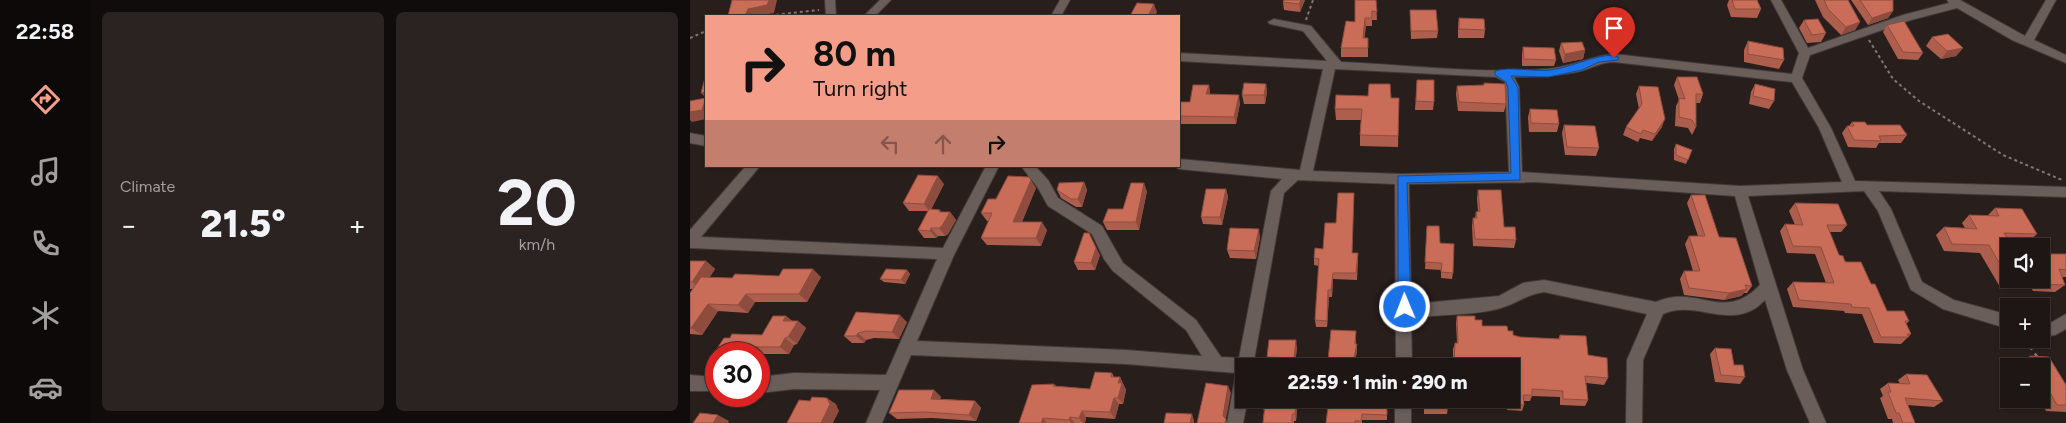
<!DOCTYPE html>
<meta charset="utf-8">
<style>
:root{--surface:#1e1614;--page:#2b2322;--text:#f1f3f6;--muted:#a19fa0;--line:#3c3534;--accent:#f49e89}
body{margin:0;font-family:Figtree,sans-serif;background:var(--page);color:var(--text);height:100vh;display:flex;flex-direction:column;font-size:19px;white-space:nowrap}
*{box-sizing:border-box;margin:0}
p{font-size:16px;color:var(--muted)}
.icon{flex:none;width:28px;height:28px;fill:none;stroke:currentColor;stroke-width:2;stroke-linecap:round;stroke-linejoin:round}
.map{position:relative;flex:1;overflow:hidden}
.panel{display:flex;flex-direction:column;gap:12px;padding:12px;background:#100c0b;width:600px}
.panel>*{flex:none}
.guide{position:absolute;left:15px;top:15px;width:475px;height:152px;border-radius:0px;box-shadow:0 1px 4px #0004,0 0 0 1px var(--line);background:#f49e89;color:#111;overflow:hidden}
.buttons{position:absolute;left:1310px;top:238px;display:grid;gap:10px}
.buttons a{display:grid;place-items:center;width:50px;height:50px;border-radius:0px;background:var(--surface);box-shadow:0 1px 4px #0004,0 0 0 1px var(--line);font-size:25px}
.speed{position:absolute;left:15px;top:342px;display:flex;gap:10px;font-size:25px;font-weight:700;text-align:center}
.speed>*{display:grid;place-content:center;width:65px;height:65px;border-radius:50%;background:var(--surface);box-shadow:0 1px 4px #0004,0 0 0 1px var(--line);line-height:1}
.speed .limit{border:8px solid #d22;background:#fff;color:#111}
.pin{position:absolute;display:grid;place-items:center;width:42px;height:42px;color:#fff;margin:-51px -21px;border-radius:50% 50% 50% 0;rotate:-45deg;box-shadow:0 0 5px #0007}
.pin .icon{rotate:45deg}
.me{position:absolute;width:55px;margin:-28px;rotate:359deg;stroke-linejoin:round;filter:drop-shadow(0 0 4px #0008)}
.turn{display:flex;align-items:center;gap:18px;height:105px;padding:0 25px;font-size:22px}
.turn .icon{width:65px;height:65px;stroke-width:2.5}
.turn b{display:block;font-size:35px;line-height:42px}
.lanes{display:flex;align-items:center;height:48px;padding:0 25px;background:#0003;justify-content:center;gap:25px;direction:ltr}
.lanes .off{opacity:.35}
.big{font-size:38px;font-weight:800;line-height:1.1}
.panel .widget{flex:1;display:flex;flex-direction:column;justify-content:center;gap:8px;min-width:0;padding:0 18px;border-radius:8px;background:var(--page)}
.panel .dial{align-items:center;gap:0}
.dial b{font-size:65px;line-height:1}
.heat{display:flex;justify-content:space-between;align-items:center;font-size:28px;direction:ltr}
.panel .tiles{flex:1;display:grid;gap:12px;grid-template-columns:repeat(2,1fr)}
.trip{position:absolute;left:545px;top:358px;width:285px;height:50px;border-radius:0px;background:var(--surface);box-shadow:0 1px 4px #0004,0 0 0 1px var(--line);font-weight:800;line-height:50px;text-align:center}
main{display:flex;flex:1;min-height:0}
.tab-bar{display:flex;flex-direction:column;width:90px;justify-content:space-around;align-items:center;background:#0c0908;color:var(--muted)}
.tab-bar .icon{width:35px;height:35px}
.tab-bar .selected{color:var(--accent)}
.tab-bar b{font-size:22px;color:var(--text)}
.map>svg:first-child{display:block}
</style>
<main>
<nav class="tab-bar">
<b>22:58</b>
<svg class="icon selected" aria-label="directions" viewBox="0 0 24 24"><path d="M12 3l9 9-9 9-9-9zM9 14v-3h6M13 9l2 2-2 2"/></svg>
<svg class="icon" aria-label="music" viewBox="0 0 24 24"><path d="M9 18V5l10-2v13"/><circle cx="6" cy="18" r="3"/><circle cx="16" cy="16" r="3"/></svg>
<svg class="icon" aria-label="phone" viewBox="0 0 24 24"><path d="M5 4h4l2 5-3 2q2 4 5 5l2-3 5 2v4C11 20 4 13 5 4z"/></svg>
<svg class="icon" aria-label="climate" viewBox="0 0 24 24"><path d="M12 3v18M4 7l16 10M4 17L20 7"/></svg>
<svg class="icon" aria-label="car" viewBox="0 0 24 24"><path d="M5 17H2v-5l4-1 3-4h7l3 4 3 1v5h-3M9 17h6M6 11h13"/><circle cx="7" cy="17" r="2"/><circle cx="17" cy="17" r="2"/></svg>
</nav>
<section class="panel">
<div class="tiles">
<div class="widget"><p>Climate</p>
<div class="heat"><a>−</a><b class="big">21.5°</b><a>+</a></div>
</div>
<div class="widget dial"><b>20</b><p>km/h</p></div>
</div>
</section>
<div class="map">
<svg width="1376" height="423" viewBox="0 0 1376 423">
<rect width="100%" height="100%" fill="#281e1b"/>
<g fill="none" stroke-linecap="round" stroke-linejoin="round">
<defs>
<path id="minor" d="M135,0H145L146,16H136Z
M190,0H201L185,16H174Z
M370,0H380L371,16H361Z
M1081,0H1091L1118,48L1213,15L1259,3L1257,0H1270L1335,36L1356,0H1366L1344,40L1376,55V63L1322,40L1267,8L1221,20L1120,55L1112,78L1141,128L1165,181L1376,187V197L1189,191L1201,209L1232,282L1264,300L1319,315V329L1253,309L1221,290L1188,211L1174,191L1058,196L1113,370L1136,423H1120L1097,370L1075,300C1043,334 1007,298 973,314L953,360L952,423H936L937,360L957,314L854,292C835,295 828,303 811,308C787,315 758,314 733,317L721,315L722,366H706L705,184L608,180L594,193L563,366H554V399H558L553,423H537L546,373L436,364L221,355L192,423H176L190,390L104,389L69,393V377L104,373L196,375L247,259L0,248V230L56,166H70L11,237L253,248L296,166H309L264,255L227,341L436,350L512,356L496,330L423,271L414,259L402,234L358,206L348,188L331,166H345L358,180L368,198L412,226L433,263L506,320L531,357L549,358L581,191L592,179L489,169L484,166H489V159L610,170L633,69L489,61V53L637,61L613,31L580,24L578,22L584,19L621,26L651,62C719,65 789,74 857,69C881,67 901,56 924,54L1102,74L1109,53ZM924,62L1102,82L1129,128L1152,182L1050,186L832,172L829,87L824,77C845,77 865,76 887,72C902,69 906,63 924,62ZM645,69L806,77L815,82L819,172L712,174L623,171ZM846,182L1045,196L1070,285C1033,324 1008,283 966,302L854,280L833,283L809,296L733,303L721,301L719,184Z
M0,133L16,136V146L0,143Z
M1376,314V329L1365,335L1351,337V323L1362,322Z
M0,375L26,377V391H0Z
M705,399H721V423H705Z"/>
</defs>
<use href="#minor" stroke="#423a39" stroke-width="2"/>
<path stroke="#817875" stroke-width="2" stroke-dasharray="3 3" stroke-linecap="butt" d="M74,16L129,10
M616,20L623,0
M0,38L16,31
M1179,40L1203,79L1229,101L1313,155L1372,180"/>
<path stroke="#817875" stroke-width="2.5" stroke-dasharray="4.5 4.5" stroke-linecap="butt" d="M1334,339L1349,359"/>
<use href="#minor" fill="#6a5e5b" fill-rule="evenodd"/>
</g>
<path fill="#ae5e4c" d="M615,0L610,12L594,10L593,2Z
M686,0L687,20H682V26H676L674,38H678V57H651V48L665,22Z
M1039,0H1067L1071,9L1067,18L1041,17L1037,5Z
M1125,0H1158L1170,22L1165,30L1151,35L1133,17Z
M1161,0H1203V11L1198,18L1178,25Z
M720,10L748,31L747,38L721,39Z
M769,18L795,30L794,38H768V27Z
M1114,20L1136,33L1131,42L1117,43L1109,28Z
M1197,25L1233,53L1228,60L1208,59L1193,32Z
M1242,37L1273,48L1266,56L1251,59L1236,46Z
M1058,41L1094,60L1089,69L1054,62V50Z
M871,43L895,50L893,59L873,63L869,51Z
M833,47L866,60L864,66H832V54Z
M987,77L1013,94L1010,103H1006V127L1002,135L998,128L985,126L986,106L989,100L984,85Z
M727,80L744,102L743,110H725Z
M576,84L577,92L575,104H554L552,95Z
M1065,84L1084,101L1079,109L1059,104L1061,92Z
M519,85L520,93V95L550,103L546,124H489V102H500Z
M767,86L816,104L814,112L768,111L766,94Z
M949,86L972,127L962,141L950,138L948,142L933,135L936,127L949,109L946,94Z
M701,98H709L708,147L670,146V135L671,120H646L645,109Z
M840,109L869,124L867,132H839L838,117Z
M1162,122L1177,125L1217,135L1211,143H1189L1186,148L1158,147L1152,133L1157,126H1159Z
M874,125L909,148L906,156L875,155L872,133Z
M986,144L1002,150L996,164L984,160V149Z
M394,182L397,190L392,207H386L371,198L367,190Z
M254,184L241,209L250,210L251,212H260L266,220L258,234L255,236H248L246,238H234L228,230L238,211H219L213,203Z
M346,188L332,222L357,230L351,246L297,245L291,238L299,221H297L291,213L306,199Z
M536,189L538,197L532,225L513,224L511,217Z
M788,190L814,227L826,240L824,248L783,246L782,226L783,218H785L786,212H788L787,198Z
M457,191L449,230H417L413,222L433,209Z
M664,193L662,253L668,260L667,280L643,279L642,297H639L637,327H626L625,320L629,266L624,265V258L633,249Z
M1001,195L1062,286L1057,293H1054L1051,296L1034,300L994,295L990,279L994,271H1003L995,244L999,236H1008L997,203Z
M1105,203L1157,225L1151,232H1139L1149,255L1181,284L1197,311L1219,321L1216,324L1221,334L1211,344L1184,343L1172,314L1155,313L1154,311L1103,307L1097,289L1103,282L1136,283L1125,254L1097,253L1090,231L1095,224L1105,225L1099,211Z
M1305,208L1347,234L1338,242L1319,241V279L1376,254V277H1372L1375,285L1365,292L1343,291L1341,288L1310,287L1290,253L1254,251L1246,235L1254,227L1275,228L1272,223L1279,215L1297,216Z
M737,226L750,243L763,273L762,279L751,278V270L735,269Z
M570,237L566,259L540,258L537,250Z
M410,255L405,270H388L384,262Z
M0,261H16L25,269L19,278H42L89,276L131,277L117,302H65L58,313L28,311L12,335L0,334V293L3,289H0Z
M217,270L220,274L215,284L194,282L190,279Z
M83,316H96L102,321H108L116,328L107,344L104,345L99,354H71L69,357V354H26V370L17,364L34,338H40L42,334L72,335Z
M767,316L785,320L792,326L818,331L823,335L830,337L868,339L870,335L898,355L918,378L914,385L896,383L898,400L895,406L870,405V397L842,396L840,401H834V405L832,411L817,410V406H798V399H821V366H763V349L765,343H767L766,323Z
M217,322L209,339L184,338L176,340L174,343H162L154,336Z
M666,338V344L667,351L664,366H639L638,361Z
M607,347L605,365L578,364L577,357Z
M1025,348L1044,365L1055,377L1050,384L1025,382L1020,354Z
M1340,356L1376,385V412L1356,411L1349,399H1351V366H1332L1330,363Z
M422,373L424,377H430L436,390L433,404H429L425,419L396,417L395,423H329L364,384L366,386L400,389Z
M1216,374L1253,401L1244,407L1217,405L1225,423H1203L1202,419H1198L1190,398L1193,396L1190,389L1198,383L1210,384L1208,380Z
M244,390L251,397L250,399L285,401L291,408L286,421L242,418L207,419L199,413Z
M573,399H608L606,421H604V423H573L574,411L572,405Z
M610,399H635V400Z
M697,399V420H672V423H636Z
M731,399H761L760,406H758L757,414H734V408H731Z
M762,399H772L771,404H762Z"/>
<path fill="#8d4c3e" d="M79,0H87L84,13L68,16H55L58,9Z
M611,0H615L610,12L609,4Z
M464,4L467,12L465,16H458Z
M1203,11L1198,18L1178,25L1182,18Z
M675,18L676,26L674,46L673,38Z
M1170,22L1165,30L1151,35L1156,27Z
M1273,48L1266,56L1251,59L1257,51Z
M895,50L893,59L873,63L875,54Z
M576,84L577,92L575,104L574,95Z
M519,85L520,93L518,102L516,94Z
M16,92V119L2,122L0,120V112L16,98L11,93Z
M549,95L550,103L546,124L544,117Z
M975,119L972,127L962,141L965,134Z
M248,176L254,184L240,212L234,204Z
M341,180L346,188L328,230L323,222Z
M394,182L397,190L392,207L388,199Z
M454,183L457,191L449,230L446,222Z
M536,189L538,197L532,225L530,217Z
M260,212L266,220L258,234L255,236L249,228Z
M352,222L357,230L351,246L346,238Z
M241,228L248,236L246,238L240,231Z
M569,229L570,237L566,259L564,251Z
M399,233L410,255L405,270L401,263Z
M16,261L25,269L12,289L2,282Z
M123,269L131,277L117,302L109,294Z
M217,270L220,274L215,284L211,280Z
M643,273V279L642,297L641,290Z
M1057,289L1051,296L1034,300L1039,293Z
M638,290L639,297L637,327V321Z
M56,294L65,302L58,313L48,305Z
M18,304L28,311L12,335L1,328Z
M210,315L217,322L209,339L202,332Z
M96,316L105,323L93,321Z
M108,321L116,328L107,344L98,337Z
M168,333L176,340L174,343L166,336Z
M95,338L104,345L99,354L90,347Z
M606,340L607,347L605,365L604,358Z
M667,344V351L664,366H663V362Z
M61,347L71,354L69,357V354H57Z
M430,377L436,390L433,404L428,398V383Z
M538,386L541,393L536,419L537,423H535L533,416Z
M244,390L251,397L248,405L241,399Z
M137,398L146,404L149,411L143,423H131Z
M424,398L429,404L425,419L420,412Z
M606,399H608V400L606,421L605,414Z
M285,401L291,408L286,421L279,415Z
M392,411L396,417L395,423H393L389,418Z
M502,414L504,420V423H500Z
M28,415L39,421L38,423H23Z
M380,417L385,423H381L379,420Z
M353,418L357,423H351Z"/>
<path fill="#ca6d58" stroke="#8d4c3e" d="M42,0H79L77,5L58,9L55,16H38Z
M594,0H611L609,4L593,2Z
M665,0H686L687,12L682,11V18H675L673,38H678V48H651L656,21L665,22Z
M1042,0H1067L1071,9H1045Z
M1134,0H1158L1170,22L1156,27L1138,9Z
M1170,0H1203V11L1182,18Z
M447,3L464,4L458,16H440Z
M720,10H746L748,31H721Z
M769,18L794,19L795,30L769,29Z
M1128,19L1136,33L1122,35L1114,20Z
M1214,21L1233,53L1213,52L1197,25Z
M1258,34L1273,48L1257,51L1242,37Z
M1058,41L1093,48L1094,60L1058,54Z
M892,42L895,50L875,54L871,43Z
M833,47L864,48L866,60L834,59Z
M16,74V92L11,93Z
M987,77H1007L1013,94H1006V127L1002,120L989,117V98L995,99Z
M727,80H744V102L726,101Z
M554,83L576,84L574,95H552Z
M794,83L815,84L816,104L769,102L767,86L794,85Z
M679,84H700L701,98H709L708,136L670,135L672,109H645L646,95L678,96Z
M1065,84L1085,89L1084,101L1063,96Z
M503,85H519L516,94L549,95L544,117L489,116V102H500Z
M949,86L968,87L975,119L965,134L953,130L951,134L936,127L952,104Z
M16,98L12,110L0,112V101Z
M840,109L867,110L869,124L841,123Z
M1162,122H1175L1177,125H1210L1217,135L1189,136L1191,141L1164,140L1157,126H1164Z
M874,125L905,126L909,148L877,147Z
M986,144L1002,150L998,160L986,155Z
M228,175L248,176L234,204L213,203Z
M318,176L339,177L341,180L323,222H352L346,238H291L302,213H291L298,199H306Z
M394,182L388,199H381L367,190L369,183Z
M441,183H454L446,222H413L418,209H433Z
M516,189H536L530,217H511Z
M788,190H811L814,227H825L826,240L785,239L783,218H787L786,212L790,211Z
M648,193H664L662,253H668L666,273H643L641,290H638L637,321L625,320L629,259L624,258L625,248L633,249L635,223H646Z
M1001,195H1015L1029,237L1046,238L1062,286L1055,285L1057,289L1039,293L999,288L994,271H1010L999,236H1015Z
M1105,203L1148,204L1157,225H1137L1149,255L1153,256L1155,262H1171L1181,284H1185L1197,311H1214L1219,321H1215L1221,334H1217L1219,337H1191L1179,308L1162,307L1161,304L1109,300L1103,282L1144,283L1131,247L1103,246L1095,224L1113,225Z
M1305,208L1332,209L1347,234L1314,233L1322,246H1319V279H1351V254H1376V270L1369,269L1375,285L1352,284L1350,281L1319,280L1299,245L1262,244L1254,227L1287,229L1279,215L1309,216Z
M239,209L250,210L249,212H260L252,226L249,228H241L240,231L228,230Z
M737,226H749L750,243L764,244L763,273L751,272L752,263L735,262Z
M540,228L569,229L564,251L537,250Z
M394,233H399L406,248L401,263L384,262Z
M0,261H16L2,282H0Z
M93,269H123L109,294H56L48,305L18,304L1,328H0V293L11,277L42,278L45,274L89,276Z
M196,269L217,270L211,280L190,279Z
M166,312L210,315L202,332L176,331L168,333L166,336H154Z
M83,316H96L93,321H108L98,337L95,338L90,347H61L57,354H26V364H17L34,338H40L42,334L72,335Z
M767,316H785V320H792V326H817L818,331H823V335L830,337L870,339V335L896,336L898,355L917,358L918,378L895,376L898,400L873,399V391L842,389V395H833L834,405L819,404V400H800V399H821V366H764L765,343H768Z
M641,330L666,331L665,344H667L663,362L638,361Z
M579,340H606L604,358L577,357Z
M1025,348L1041,349L1044,365H1053L1055,377L1031,375Z
M1340,356L1359,357L1376,385V405H1367L1351,376V366H1346Z
M621,362L637,363V366H620Z
M405,372L422,373L421,377H430L428,383H432L428,398H424L420,412L392,411L389,418L380,417L379,420L353,418L351,423H329L342,385L364,384L363,386L400,389Z
M1216,374L1237,375L1253,401L1215,398L1225,423H1213L1209,413H1206L1198,392H1201L1198,383L1220,384Z
M516,383L538,386L533,416L536,419L535,423H507Z
M209,390H244L241,399L285,401L279,415L235,412L199,413Z
M122,397L137,398L140,404L131,423H97L109,400L120,401Z
M573,399H606L605,414H602V423H573L575,405H572Z
M639,399H697V415L672,414L671,421H665V423H636Z
M731,399H761V400H758V408H735V402H731Z
M10,413L28,415L23,423H3Z
M476,413L502,414L500,423H474Z"/>
<path fill="#1a73e8" stroke="#114b97" d="M924,55L929,58L928,60L909,62L892,70L858,77L821,76L828,88L830,180L717,183L721,307L715,313L710,311L708,307V176L821,173L818,88L816,82L805,75V71C822,66 842,72 860,70C883,67 901,56 924,55Z"/>
</svg>
<div class="buttons">
<a><svg class="icon" aria-label="sound" viewBox="0 0 24 24"><path d="M4 9h4l5-4v14l-5-4H4zM17 9q2 3 0 6"/></svg></a>
<a>+</a>
<a>−</a>
</div>
<div class="speed"><div class="limit">30</div></div>
<div class="pin" style="left:924px;top:58px;background:#d93025"><svg class="icon" aria-label="arrive" viewBox="0 0 24 24"><path d="M6 21V4h12l-3 4 3 4H6"/></svg></div>
<svg class="me" style="left:715px;top:307px" viewBox="-20 -20 40 40"><circle r="17" fill="#1a73e8" stroke="#fff" stroke-width="3"/><path d="M0-11L8 9 0 5-8 9z" fill="#fff"/></svg>
<div class="trip">22:59 · 1 min · 290 m</div>
<div class="guide">
<div class="turn"><svg class="icon" aria-label="right" viewBox="0 0 24 24"><path d="M7 20v-9h11M14 6l5 5-5 5"/></svg><div><b>80 m</b>Turn right</div></div>
<div class="lanes"><svg class="icon off" aria-label="left" viewBox="0 0 24 24"><path d="M17 20v-9H6M10 6l-5 5 5 5"/></svg><svg class="icon off" aria-label="ahead" viewBox="0 0 24 24"><path d="M12 20V5M6 11l6-6 6 6"/></svg><svg class="icon" aria-label="right" viewBox="0 0 24 24"><path d="M7 20v-9h11M14 6l5 5-5 5"/></svg></div>
</div>
</div>
</main>
